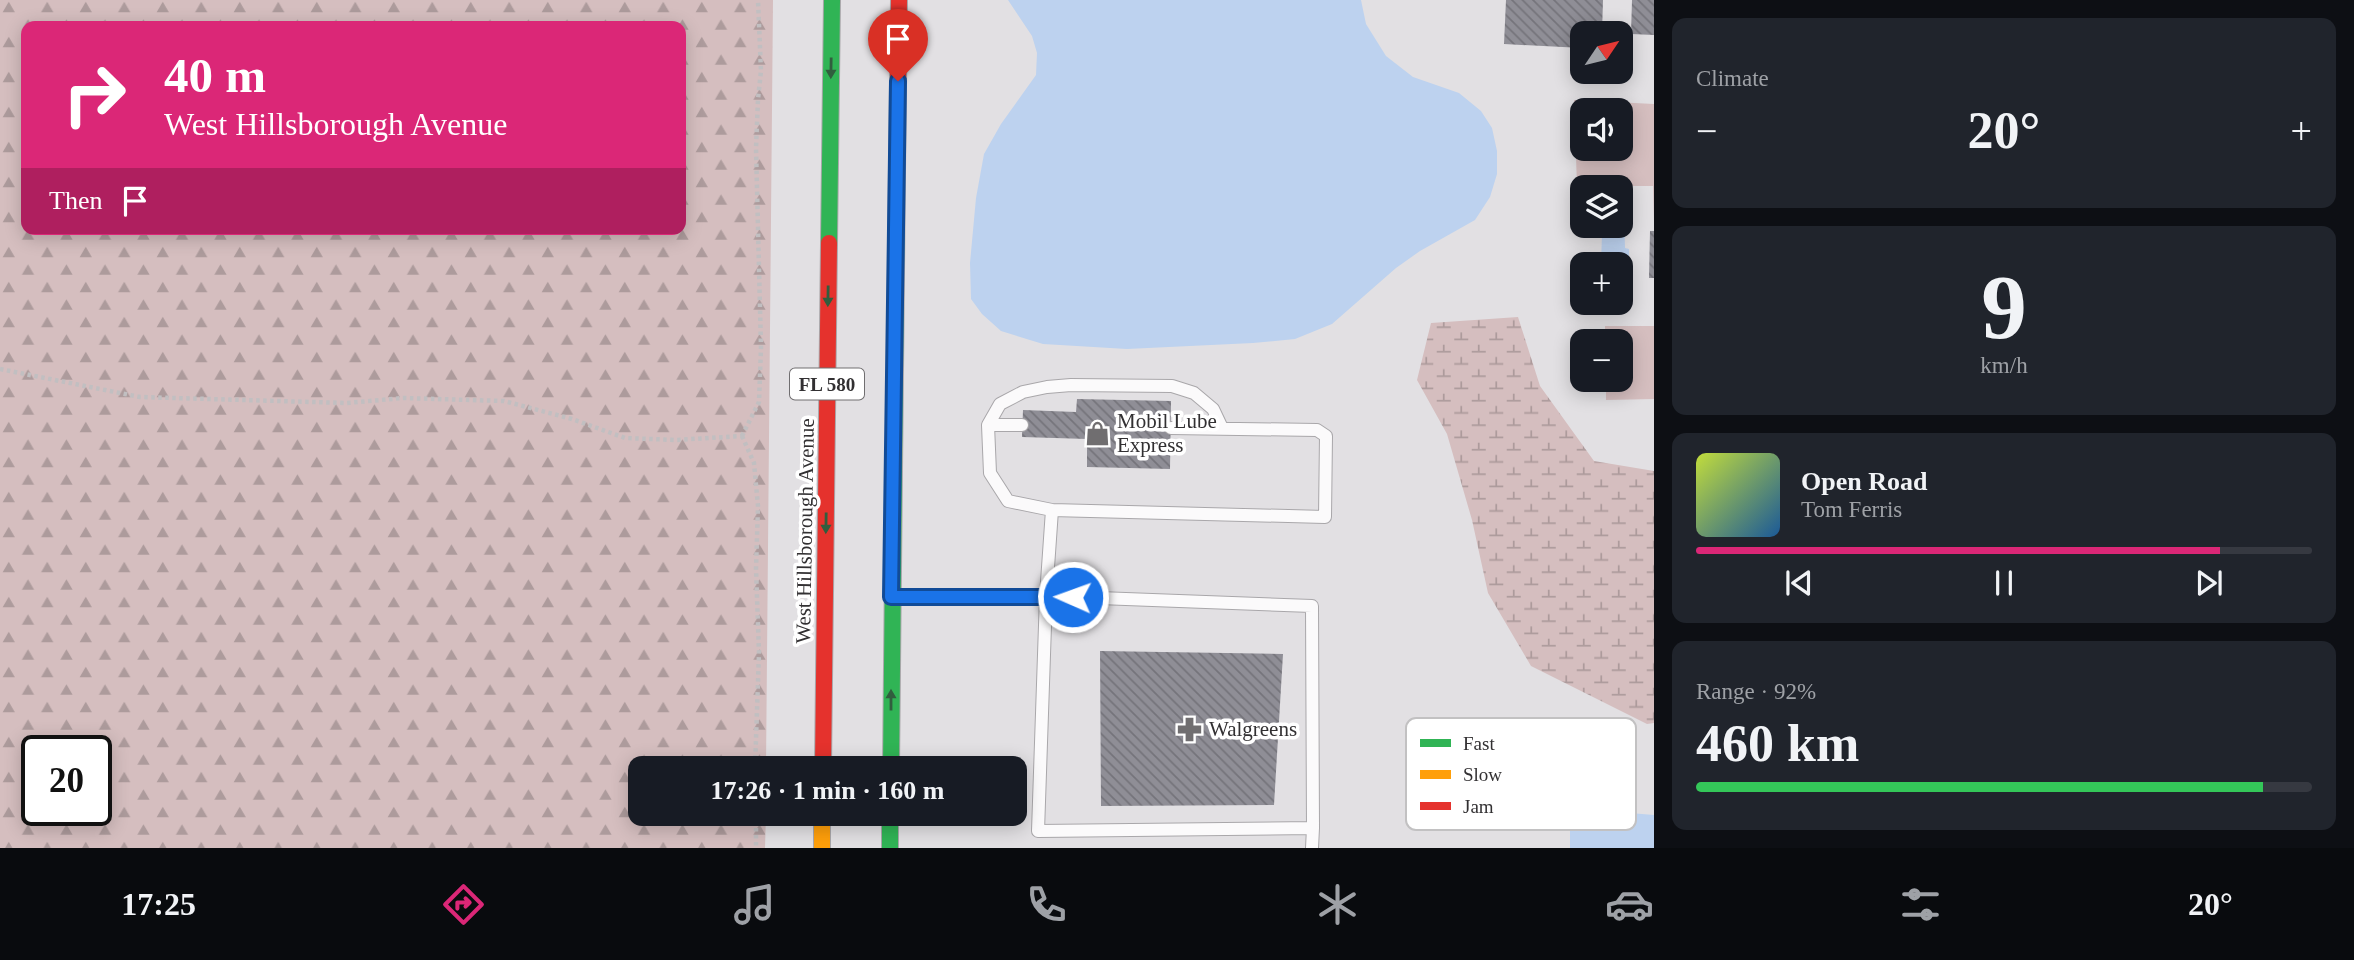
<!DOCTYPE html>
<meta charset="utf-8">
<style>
:root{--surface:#171b24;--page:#20242c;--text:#f1f3f6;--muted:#9ea1a6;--line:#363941;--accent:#db2777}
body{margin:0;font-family:"Times New Roman",serif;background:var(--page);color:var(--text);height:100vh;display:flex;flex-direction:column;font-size:26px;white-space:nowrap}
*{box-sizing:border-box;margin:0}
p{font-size:23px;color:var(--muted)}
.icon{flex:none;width:38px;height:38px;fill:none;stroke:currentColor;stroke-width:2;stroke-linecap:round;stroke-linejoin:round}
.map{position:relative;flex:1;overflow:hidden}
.panel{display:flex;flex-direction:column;gap:18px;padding:18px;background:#0d0f14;width:700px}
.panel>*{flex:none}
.hud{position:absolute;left:21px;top:21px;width:665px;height:214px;border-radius:14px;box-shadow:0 4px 18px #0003;background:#db2777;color:#fff;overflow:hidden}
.needle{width:46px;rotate:55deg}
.buttons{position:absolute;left:1570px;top:21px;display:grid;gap:14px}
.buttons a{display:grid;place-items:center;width:63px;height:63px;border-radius:14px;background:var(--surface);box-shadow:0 4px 18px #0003;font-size:35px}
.speed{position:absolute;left:21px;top:735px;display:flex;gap:14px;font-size:35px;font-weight:700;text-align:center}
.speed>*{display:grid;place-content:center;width:91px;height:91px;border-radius:50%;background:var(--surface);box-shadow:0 4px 18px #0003;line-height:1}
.speed .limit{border:4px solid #111;border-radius:10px;background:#fff;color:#111}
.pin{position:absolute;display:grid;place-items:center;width:60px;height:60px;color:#fff;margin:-72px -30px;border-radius:50% 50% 50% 0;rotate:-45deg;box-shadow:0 0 7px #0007}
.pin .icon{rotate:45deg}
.me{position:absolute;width:77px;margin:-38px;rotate:272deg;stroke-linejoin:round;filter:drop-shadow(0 0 5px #0008)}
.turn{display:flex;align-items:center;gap:24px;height:147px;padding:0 28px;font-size:32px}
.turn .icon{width:91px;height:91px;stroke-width:2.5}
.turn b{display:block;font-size:49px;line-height:60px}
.then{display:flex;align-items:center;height:66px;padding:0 28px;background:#0003;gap:14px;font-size:26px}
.big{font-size:52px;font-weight:800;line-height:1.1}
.panel .widget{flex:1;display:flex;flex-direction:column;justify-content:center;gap:10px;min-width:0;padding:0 24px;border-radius:14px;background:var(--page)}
.panel .dial{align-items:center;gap:0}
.dial b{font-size:91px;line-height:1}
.song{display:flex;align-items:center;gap:21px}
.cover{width:84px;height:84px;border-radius:10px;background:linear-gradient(135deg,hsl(70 70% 55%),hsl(210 70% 35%))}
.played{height:7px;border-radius:4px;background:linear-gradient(90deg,var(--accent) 85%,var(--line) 85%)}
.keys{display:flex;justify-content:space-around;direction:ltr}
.heat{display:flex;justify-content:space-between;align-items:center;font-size:38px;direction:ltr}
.charge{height:10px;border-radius:5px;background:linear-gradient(90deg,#34c759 92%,var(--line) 0)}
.trip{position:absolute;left:628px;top:756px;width:399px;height:70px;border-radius:14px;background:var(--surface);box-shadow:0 4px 18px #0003;font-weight:800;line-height:70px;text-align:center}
.menu{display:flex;height:112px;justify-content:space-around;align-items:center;background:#090b0e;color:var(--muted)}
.menu .icon{width:49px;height:49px}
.menu .selected{color:var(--accent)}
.menu b{font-size:32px;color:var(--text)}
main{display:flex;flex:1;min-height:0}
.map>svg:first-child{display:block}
</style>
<main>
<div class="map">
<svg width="1654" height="848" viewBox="0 0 1654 848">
<defs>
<pattern id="forest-firs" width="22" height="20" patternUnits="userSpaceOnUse" patternTransform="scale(1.75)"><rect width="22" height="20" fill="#d5bebf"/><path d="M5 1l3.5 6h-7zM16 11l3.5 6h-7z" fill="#ad9b9c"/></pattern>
<pattern id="wetland-marsh" width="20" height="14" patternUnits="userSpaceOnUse" patternTransform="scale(1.75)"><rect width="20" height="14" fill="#d5bebf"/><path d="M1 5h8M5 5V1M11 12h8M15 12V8" fill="none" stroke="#ad9b9c"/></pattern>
<pattern id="building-back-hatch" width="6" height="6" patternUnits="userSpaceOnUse" patternTransform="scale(1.75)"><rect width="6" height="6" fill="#8f8e96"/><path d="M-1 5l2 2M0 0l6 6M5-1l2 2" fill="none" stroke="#75747b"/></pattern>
</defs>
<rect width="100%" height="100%" fill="#e2e0e3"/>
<path fill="url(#forest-firs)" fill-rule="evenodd" d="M0,0H773L766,768H640V814H766L765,848H0ZM26,26H681V229H26ZM37,751H96V810H37Z"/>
<path fill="url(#wetland-marsh)" d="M1518,317L1540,386L1594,461L1654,471V723L1647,724L1531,666L1488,593L1472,520L1447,434L1417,380L1431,323Z"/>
<path fill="#d5bebf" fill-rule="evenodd" d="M1574,100L1654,104V221L1653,186H1577ZM1582,110H1620V149H1582Z
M1605,326H1654V399L1606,400V380H1620V341H1605Z"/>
<path fill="#bdd2ef" d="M1008,0H1361L1366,24L1386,56L1413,77L1459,93L1481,111L1492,128L1497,151V174L1490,197L1475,220L1420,251L1396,268L1332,324L1295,339L1253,343L1127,349L1043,344L1001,331L982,314L971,299L970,263L976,198L984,154L1001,124L1036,75L1037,53L1032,36Z
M1621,214H1624L1625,248L1629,249V269H1621L1620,264H1601L1602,234H1596V226H1620Z
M1570,808L1654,815V848H1570Z"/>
<path fill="url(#building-back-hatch)" d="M1506,0H1603L1602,33H1582V48L1504,44Z
M1632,0H1654V35L1631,34Z
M1650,231H1654V278H1649Z
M1077,399L1171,401L1170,469L1087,467V439L1022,437L1023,410L1076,412Z
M1100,651L1283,654L1274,805L1101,806Z"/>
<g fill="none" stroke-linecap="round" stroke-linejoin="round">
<defs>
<path id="lane" d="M988,425H1022
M1171,428L1317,430L1326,436L1325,517L1052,510L1046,596L1312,606L1313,828
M1052,510L1008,501L990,473L988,425L1000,404L1023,392L1047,387L1071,385L1172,386L1194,393L1213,409L1222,428
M898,597L1046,596L1038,831L1313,828L1312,848"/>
<path id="fast" d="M829,243L832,0
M891,768L897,170
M890,814V848"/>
<path id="slow" d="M822,814V848"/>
<path id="jam" d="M897,170L899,0
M823,768L829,243"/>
</defs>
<use href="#lane" stroke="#a9a7aa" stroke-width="14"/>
<use href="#fast" stroke="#a9a7aa" stroke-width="18"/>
<use href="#slow" stroke="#a9a7aa" stroke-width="18"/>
<use href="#jam" stroke="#a9a7aa" stroke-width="18"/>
<path stroke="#c1bfc1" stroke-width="4.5" stroke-dasharray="3.5 3.5" stroke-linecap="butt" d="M0,369L140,397L347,403L403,398L504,401L572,419L625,438L676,440L742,436
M742,436L759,402L761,348L756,148L758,99L761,71L758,0
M742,436L754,463L758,506L756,569L759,653L755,768
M756,814V848"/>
<use href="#lane" stroke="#fbfafb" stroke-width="12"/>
<use href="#fast" stroke="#30b455" stroke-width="16"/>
<use href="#slow" stroke="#ff9f0a" stroke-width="16"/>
<use href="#jam" stroke="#e5322d" stroke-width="16"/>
</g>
<defs><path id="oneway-solid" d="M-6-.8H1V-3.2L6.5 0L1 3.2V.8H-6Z" transform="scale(1.75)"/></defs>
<g fill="#315e3e">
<use href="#oneway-solid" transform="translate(831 68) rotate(91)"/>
<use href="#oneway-solid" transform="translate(828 296) rotate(91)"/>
<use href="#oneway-solid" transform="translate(826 523) rotate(91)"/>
<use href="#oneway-solid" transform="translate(891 700) rotate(-90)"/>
</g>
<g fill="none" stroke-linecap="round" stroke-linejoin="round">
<defs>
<path id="route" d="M898,81L891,597H1073"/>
</defs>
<use href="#route" stroke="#114b97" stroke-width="18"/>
<use href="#route" stroke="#1a73e8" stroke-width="12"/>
</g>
<defs>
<symbol id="shop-bare" viewBox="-9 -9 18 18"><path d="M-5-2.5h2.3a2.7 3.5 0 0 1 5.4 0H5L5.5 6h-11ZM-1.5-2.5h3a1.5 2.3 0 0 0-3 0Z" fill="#706e70" stroke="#fff" stroke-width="2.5" paint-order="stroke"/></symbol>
<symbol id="pharmacy-bare" viewBox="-9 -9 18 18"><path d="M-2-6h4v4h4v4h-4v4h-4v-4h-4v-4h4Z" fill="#706e70" stroke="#fff" stroke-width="2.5" paint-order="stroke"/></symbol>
</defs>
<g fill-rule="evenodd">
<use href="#shop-bare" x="1080" y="416" width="35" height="35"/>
<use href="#pharmacy-bare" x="1172" y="712" width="35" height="35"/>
</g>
<g text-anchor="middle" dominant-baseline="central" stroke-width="7" stroke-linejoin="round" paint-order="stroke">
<rect fill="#fff" stroke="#706e70" stroke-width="2" x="790" y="368.5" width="74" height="31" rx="5"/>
<g font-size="19" font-weight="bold" fill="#323032">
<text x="827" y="384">FL 580</text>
</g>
<g font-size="21" fill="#323032" stroke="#fff" text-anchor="start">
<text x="1117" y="421">Mobil Lube<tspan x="1117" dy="24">Express</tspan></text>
<text x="1209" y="729">Walgreens</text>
</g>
<g font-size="21" fill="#323032" stroke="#fff">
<text transform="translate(805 531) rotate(-89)">West Hillsborough Avenue</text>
</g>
</g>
<rect x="1406" y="718" width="230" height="112" rx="10" fill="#fff" stroke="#c2c1c2" stroke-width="2"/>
<rect x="1420" y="739" width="31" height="8" fill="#30b455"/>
<rect x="1420" y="770" width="31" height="9" fill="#ff9f0a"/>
<rect x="1420" y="802" width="31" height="8" fill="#e5322d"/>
<g font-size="19" fill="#323032">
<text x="1463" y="750">Fast</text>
<text x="1463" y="781">Slow</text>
<text x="1463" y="813">Jam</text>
</g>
</svg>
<div class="buttons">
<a><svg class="needle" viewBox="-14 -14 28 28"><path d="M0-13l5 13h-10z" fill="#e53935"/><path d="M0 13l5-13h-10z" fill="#9ea1a6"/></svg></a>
<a><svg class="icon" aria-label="sound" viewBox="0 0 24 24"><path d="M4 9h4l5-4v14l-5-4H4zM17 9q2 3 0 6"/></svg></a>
<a><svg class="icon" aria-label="layers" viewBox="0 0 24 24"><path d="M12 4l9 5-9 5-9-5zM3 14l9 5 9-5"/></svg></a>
<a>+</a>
<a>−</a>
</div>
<div class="speed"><div class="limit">20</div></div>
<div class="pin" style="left:898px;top:81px;background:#d93025"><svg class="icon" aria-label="arrive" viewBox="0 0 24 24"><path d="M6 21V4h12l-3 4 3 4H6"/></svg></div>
<svg class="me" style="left:1073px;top:597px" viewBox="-20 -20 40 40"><circle r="17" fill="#1a73e8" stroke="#fff" stroke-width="3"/><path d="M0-11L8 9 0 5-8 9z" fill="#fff"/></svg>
<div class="trip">17:26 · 1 min · 160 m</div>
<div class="hud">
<div class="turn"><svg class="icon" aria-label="right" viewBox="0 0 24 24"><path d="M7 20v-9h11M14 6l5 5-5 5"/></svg><div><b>40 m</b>West Hillsborough Avenue</div></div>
<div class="then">Then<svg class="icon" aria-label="arrive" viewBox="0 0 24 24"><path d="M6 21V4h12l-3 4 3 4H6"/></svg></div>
</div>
</div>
<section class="panel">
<div class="widget"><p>Climate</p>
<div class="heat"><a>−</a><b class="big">20°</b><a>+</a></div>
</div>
<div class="widget dial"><b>9</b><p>km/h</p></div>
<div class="widget">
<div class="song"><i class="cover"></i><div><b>Open Road</b><p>Tom Ferris</p></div></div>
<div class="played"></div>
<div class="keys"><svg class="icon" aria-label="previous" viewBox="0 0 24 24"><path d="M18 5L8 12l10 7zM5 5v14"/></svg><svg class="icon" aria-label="pause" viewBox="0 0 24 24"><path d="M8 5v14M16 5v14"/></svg><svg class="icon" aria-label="next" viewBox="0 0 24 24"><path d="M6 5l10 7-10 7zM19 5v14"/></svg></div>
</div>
<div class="widget"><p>Range · 92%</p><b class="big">460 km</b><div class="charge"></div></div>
</section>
</main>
<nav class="menu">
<b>17:25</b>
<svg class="icon selected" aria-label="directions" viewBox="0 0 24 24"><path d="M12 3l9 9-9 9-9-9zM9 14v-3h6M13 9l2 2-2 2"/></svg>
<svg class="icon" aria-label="music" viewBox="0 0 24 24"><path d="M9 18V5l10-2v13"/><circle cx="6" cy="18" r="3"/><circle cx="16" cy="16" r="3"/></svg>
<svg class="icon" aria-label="phone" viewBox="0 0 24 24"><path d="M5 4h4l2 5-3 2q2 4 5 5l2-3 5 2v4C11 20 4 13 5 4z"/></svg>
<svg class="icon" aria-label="climate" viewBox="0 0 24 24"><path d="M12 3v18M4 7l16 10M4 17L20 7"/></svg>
<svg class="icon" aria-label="car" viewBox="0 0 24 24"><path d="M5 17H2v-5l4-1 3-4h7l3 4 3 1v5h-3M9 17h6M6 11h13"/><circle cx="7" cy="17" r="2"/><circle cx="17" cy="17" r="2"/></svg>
<svg class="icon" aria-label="filters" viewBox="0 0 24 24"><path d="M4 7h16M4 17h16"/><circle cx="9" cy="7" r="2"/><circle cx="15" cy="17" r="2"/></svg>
<b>20°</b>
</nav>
